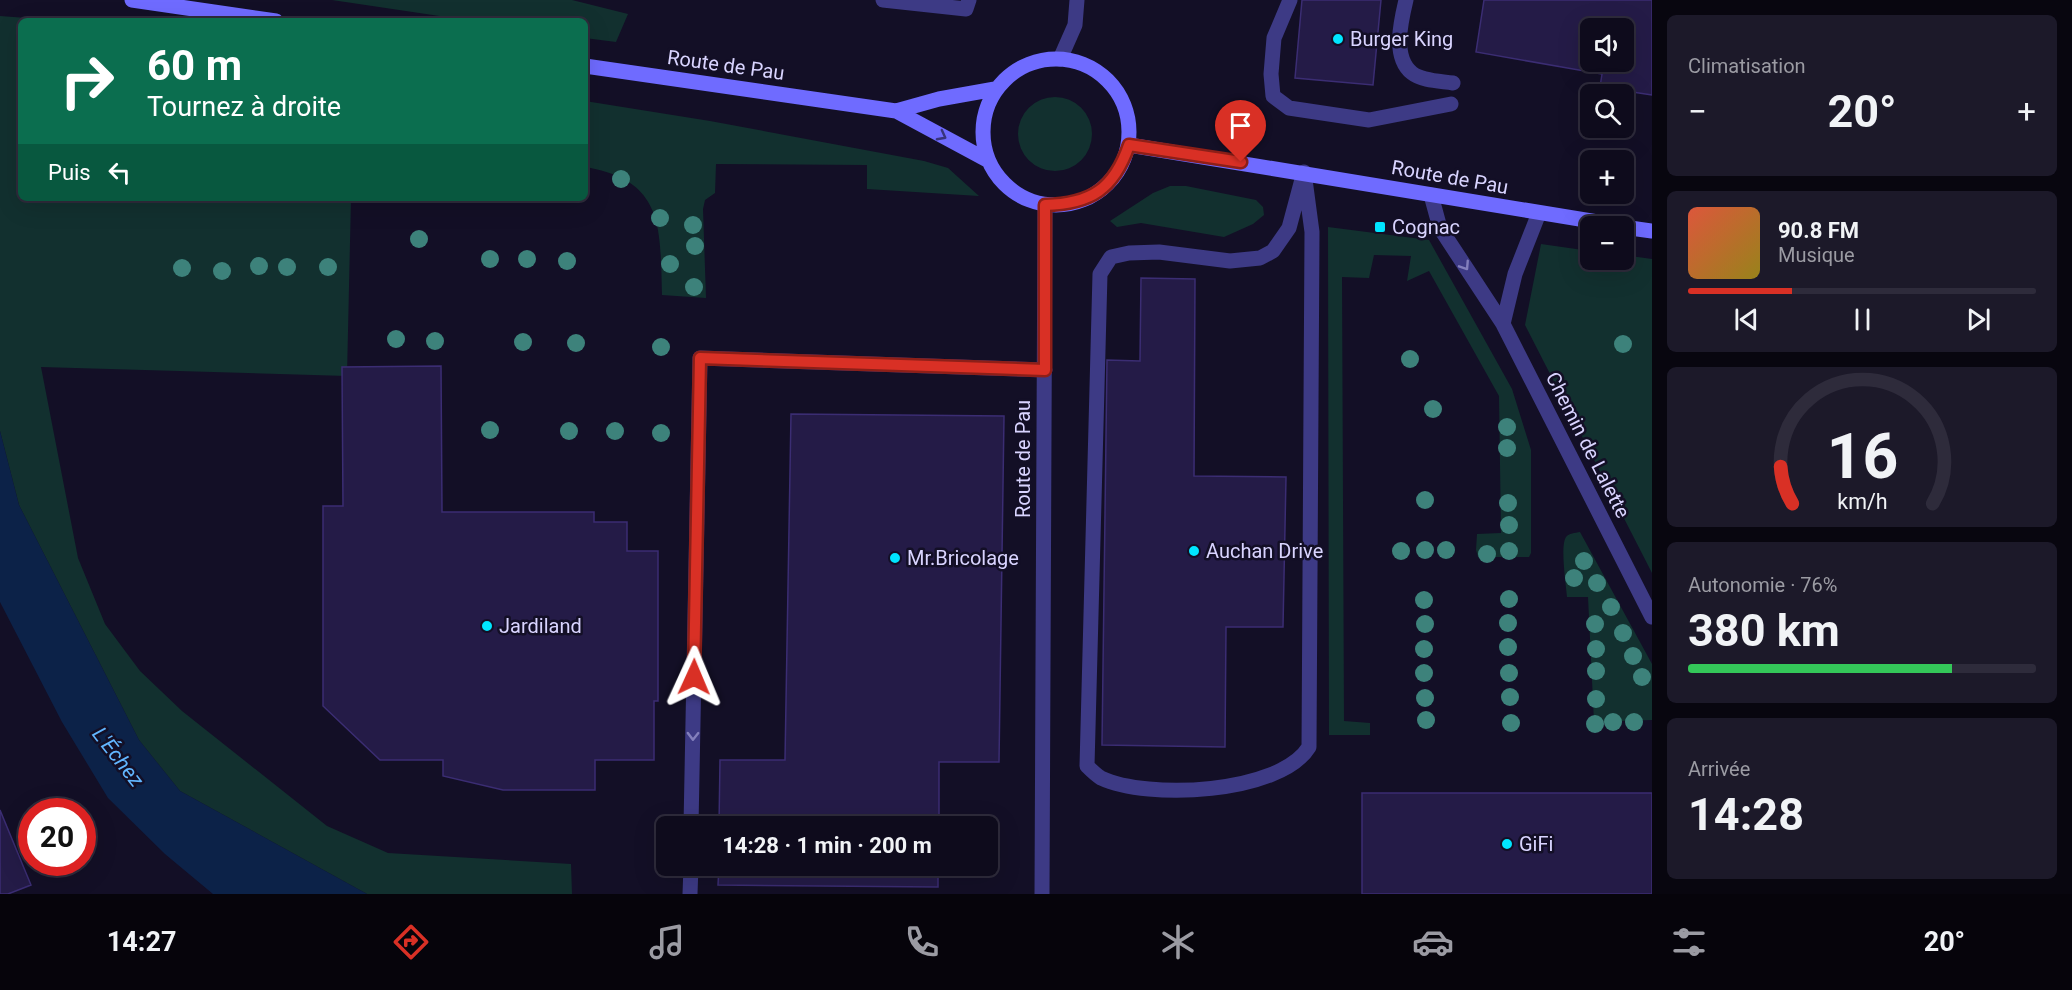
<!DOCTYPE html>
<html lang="fr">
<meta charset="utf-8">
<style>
:root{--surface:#0e0b1c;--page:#1c1929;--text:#f1f3f6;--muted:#9b9ba3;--line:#2e2b3b;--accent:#d93025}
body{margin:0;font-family:Roboto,sans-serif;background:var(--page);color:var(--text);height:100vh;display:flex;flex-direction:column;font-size:22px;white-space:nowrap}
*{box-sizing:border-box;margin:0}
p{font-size:20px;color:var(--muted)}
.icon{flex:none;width:33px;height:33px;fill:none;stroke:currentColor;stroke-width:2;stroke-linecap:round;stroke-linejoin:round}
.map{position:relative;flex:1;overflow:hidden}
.side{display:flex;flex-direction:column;gap:15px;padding:15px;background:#08060f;width:420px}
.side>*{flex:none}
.guide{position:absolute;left:18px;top:18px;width:570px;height:183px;border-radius:9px;box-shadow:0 6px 24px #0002,0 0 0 2px var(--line);background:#0b6e4f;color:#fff;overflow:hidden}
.fabs{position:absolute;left:1580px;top:18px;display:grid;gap:12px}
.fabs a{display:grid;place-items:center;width:54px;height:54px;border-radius:9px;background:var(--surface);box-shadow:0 6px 24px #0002,0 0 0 2px var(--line);font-size:30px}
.speed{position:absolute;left:18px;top:798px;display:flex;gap:12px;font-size:30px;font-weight:700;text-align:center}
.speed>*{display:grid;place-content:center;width:78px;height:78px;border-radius:50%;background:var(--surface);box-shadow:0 6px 24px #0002,0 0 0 2px var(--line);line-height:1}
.speed .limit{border:9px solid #d22;background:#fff;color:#111}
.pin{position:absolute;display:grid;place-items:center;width:51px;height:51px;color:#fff;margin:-62px -26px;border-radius:50% 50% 50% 0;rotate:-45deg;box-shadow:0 0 6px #0007}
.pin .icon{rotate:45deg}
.me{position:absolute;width:66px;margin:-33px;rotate:1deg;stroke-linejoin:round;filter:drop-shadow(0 0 4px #0008)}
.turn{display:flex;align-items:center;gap:21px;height:126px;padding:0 30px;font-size:27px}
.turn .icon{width:78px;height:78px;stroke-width:2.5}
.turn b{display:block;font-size:42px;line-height:51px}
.then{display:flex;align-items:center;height:57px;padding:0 30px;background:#0003;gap:12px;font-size:22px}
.big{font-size:45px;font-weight:700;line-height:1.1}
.side .card{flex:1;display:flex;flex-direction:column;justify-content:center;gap:9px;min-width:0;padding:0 21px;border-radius:9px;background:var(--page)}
.side .dial{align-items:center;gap:0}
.dial svg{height:156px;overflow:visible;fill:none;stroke:var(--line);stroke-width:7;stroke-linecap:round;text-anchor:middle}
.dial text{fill:var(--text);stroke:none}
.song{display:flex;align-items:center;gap:18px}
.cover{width:72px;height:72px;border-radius:9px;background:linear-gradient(135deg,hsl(10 70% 55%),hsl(50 70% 35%))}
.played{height:6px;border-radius:3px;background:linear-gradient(90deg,var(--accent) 30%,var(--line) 30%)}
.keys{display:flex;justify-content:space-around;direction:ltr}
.heat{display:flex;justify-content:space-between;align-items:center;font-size:33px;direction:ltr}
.charge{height:9px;border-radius:4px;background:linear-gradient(90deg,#34c759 76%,var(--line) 0)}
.trip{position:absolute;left:656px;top:816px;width:342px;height:60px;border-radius:9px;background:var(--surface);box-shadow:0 6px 24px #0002,0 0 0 2px var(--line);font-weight:700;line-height:60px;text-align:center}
.tabs{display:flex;height:96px;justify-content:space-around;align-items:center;background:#06040b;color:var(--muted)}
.tabs .icon{width:42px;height:42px}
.tabs .current{color:var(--accent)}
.tabs b{font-size:27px;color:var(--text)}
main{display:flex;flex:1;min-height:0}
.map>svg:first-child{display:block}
</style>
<main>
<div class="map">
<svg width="1652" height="894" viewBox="0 0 1652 894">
<rect width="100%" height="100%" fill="#130f26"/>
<path fill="#12302f" d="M332,0H572L628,14L616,42L585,38V21H473Z
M0,16L67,21H21V198H351L347,376L41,367L78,558L105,624L140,671L182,711L327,826L388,853L571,864L572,894H367L180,791L139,740L19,505L0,431Z
M1018 134a37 37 0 1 1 74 0a37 37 0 1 1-74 0Z
M585,101L710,121L924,161L948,168L979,196L867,189V165L716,164L715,193L705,200L703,209L706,298L662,295C660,229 665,180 585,167Z
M1170,186H1186L1256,200L1263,207L1264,215L1253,224L1224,237L1141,223L1117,227L1110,221L1153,193Z
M1328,227L1429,240L1512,389L1531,450V553L1529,557H1478L1476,550L1477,534L1501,533L1499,396L1429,271L1407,281L1411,256L1374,255L1369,278L1342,277L1344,721L1370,723V735H1329Z
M1541,244L1590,251V260H1623V255L1652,259V573L1525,325Z
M1580,532L1652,664V720L1594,722L1588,597H1567C1566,585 1560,546 1566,537C1569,533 1575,533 1580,532Z"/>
<path fill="#0c2248" d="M0,431L19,505L139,740L180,791L367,894H213L165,854L108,798L62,722L0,602Z"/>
<path fill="#241b47" stroke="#3b2d73" stroke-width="1.5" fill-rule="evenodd" d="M1302,0H1381L1373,85L1295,78Z
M1484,0H1652V95L1600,87L1602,74L1476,52ZM1590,28H1623V62H1590Z
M1141,278L1195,279L1194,476L1286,477L1283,627H1226L1225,747L1102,745L1107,360L1140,361Z
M441,366L442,512H594V522H627V551H658V701H654V760H595V790H503L443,776V760H380L323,706V506H343L342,367Z
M791,414L1004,416L999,762H939V826H719L720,760H785Z
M1362,793H1652V894H1362Z
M0,810L31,885L8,894H0Z
M719,866H938V887L718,885Z"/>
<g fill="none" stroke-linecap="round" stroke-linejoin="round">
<path stroke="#3d3a85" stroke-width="15" d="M883,0L966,9L969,0
M1290,0L1274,38L1271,74L1273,96L1289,108L1369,120L1451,104
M1406,0C1401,21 1392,57 1412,73C1422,81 1440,81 1453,83
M1304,172L1312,232L1309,747C1280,794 1147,800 1101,778C1096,775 1091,770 1087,766L1100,274L1111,257L1129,253L1159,252L1230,261L1260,258L1273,251L1289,228Z
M691,826L700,358L1045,370
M690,894L691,866"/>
<path stroke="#3d3a85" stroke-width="15" d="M1431,195L1440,228L1503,324L1652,617
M1503,324L1515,274L1539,213
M1042,894L1045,205"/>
<path stroke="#3d3a85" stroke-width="15" d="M1060,59L1075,25L1077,0"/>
<path stroke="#6f6bff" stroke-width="15" d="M132,0L276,21
M983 132a73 73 0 1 1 146 0a73 73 0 1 1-146 0Z
M585,66L896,111L987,160
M896,111L939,99L995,89
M1129,145L1622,226
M1623,227L1652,231"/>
</g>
<g fill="#3d827b">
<circle cx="621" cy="179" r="9"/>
<circle cx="660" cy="218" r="9"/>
<circle cx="693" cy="225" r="9"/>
<circle cx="419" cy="239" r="9"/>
<circle cx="695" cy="246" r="9"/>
<circle cx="490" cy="259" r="9"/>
<circle cx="527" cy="259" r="9"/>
<circle cx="567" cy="261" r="9"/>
<circle cx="670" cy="264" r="9"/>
<circle cx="259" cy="266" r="9"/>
<circle cx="287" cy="267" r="9"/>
<circle cx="328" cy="267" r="9"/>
<circle cx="182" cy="268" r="9"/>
<circle cx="222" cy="271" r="9"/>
<circle cx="694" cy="287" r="9"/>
<circle cx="396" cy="339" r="9"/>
<circle cx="435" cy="341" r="9"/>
<circle cx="523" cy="342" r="9"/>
<circle cx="576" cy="343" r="9"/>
<circle cx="1623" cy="344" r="9"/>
<circle cx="661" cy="347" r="9"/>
<circle cx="1410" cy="359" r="9"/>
<circle cx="1433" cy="409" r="9"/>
<circle cx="1507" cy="427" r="9"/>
<circle cx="490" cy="430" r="9"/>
<circle cx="569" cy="431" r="9"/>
<circle cx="615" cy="431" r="9"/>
<circle cx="661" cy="433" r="9"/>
<circle cx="1507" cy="448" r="9"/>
<circle cx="1425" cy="500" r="9"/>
<circle cx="1508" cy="503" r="9"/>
<circle cx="1509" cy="525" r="9"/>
<circle cx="1425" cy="550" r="9"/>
<circle cx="1446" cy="550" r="9"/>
<circle cx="1401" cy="551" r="9"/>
<circle cx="1509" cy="551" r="9"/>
<circle cx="1487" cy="554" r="9"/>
<circle cx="1584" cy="561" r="9"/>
<circle cx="1574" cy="578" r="9"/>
<circle cx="1597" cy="583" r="9"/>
<circle cx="1509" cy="599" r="9"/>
<circle cx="1424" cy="600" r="9"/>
<circle cx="1611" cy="607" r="9"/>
<circle cx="1508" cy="623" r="9"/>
<circle cx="1425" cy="624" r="9"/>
<circle cx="1595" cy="624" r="9"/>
<circle cx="1623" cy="633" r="9"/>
<circle cx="1508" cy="647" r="9"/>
<circle cx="1424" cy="649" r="9"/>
<circle cx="1596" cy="649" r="9"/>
<circle cx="1633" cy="656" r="9"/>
<circle cx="1596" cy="671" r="9"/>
<circle cx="1424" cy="673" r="9"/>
<circle cx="1509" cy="673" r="9"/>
<circle cx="1642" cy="677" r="9"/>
<circle cx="1510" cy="697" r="9"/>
<circle cx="1425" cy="698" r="9"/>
<circle cx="1596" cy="699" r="9"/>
<circle cx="1426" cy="720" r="9"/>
<circle cx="1613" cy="722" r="9"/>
<circle cx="1634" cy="722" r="9"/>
<circle cx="1511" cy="723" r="9"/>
<circle cx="1595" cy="724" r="9"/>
</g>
<defs><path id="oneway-chevron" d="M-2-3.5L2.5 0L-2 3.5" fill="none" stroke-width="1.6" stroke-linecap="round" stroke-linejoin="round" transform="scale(1.5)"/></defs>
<use stroke="#38347d" href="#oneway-chevron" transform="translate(942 136) rotate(28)"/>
<g stroke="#837fbc">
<use href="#oneway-chevron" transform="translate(1465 266) rotate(57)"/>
<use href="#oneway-chevron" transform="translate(693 736) rotate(91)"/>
</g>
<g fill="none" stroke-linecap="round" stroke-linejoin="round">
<defs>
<path id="route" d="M694,677L700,358L1045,370V205C1091,204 1114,189 1129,145L1241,162"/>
</defs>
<use href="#route" stroke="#8d1f18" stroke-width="15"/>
<use href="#route" stroke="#d93025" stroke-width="10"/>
</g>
<g fill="#00e5ff" stroke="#130f26" stroke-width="2">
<circle cx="1338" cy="39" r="6"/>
<rect x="1374" y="221" width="12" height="12" rx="3"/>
<circle cx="1194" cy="551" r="6"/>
<circle cx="895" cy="558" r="6"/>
<circle cx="487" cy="626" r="6"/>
<circle cx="1507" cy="844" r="6"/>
</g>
<g text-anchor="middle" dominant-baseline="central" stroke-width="5" stroke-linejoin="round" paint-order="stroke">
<g font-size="20" fill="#d9d4ff" stroke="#130f26" text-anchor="start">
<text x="1350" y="39">Burger King</text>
<text x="1392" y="227">Cognac</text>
<text x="1206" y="551">Auchan Drive</text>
<text x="907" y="558">Mr.Bricolage</text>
<text x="499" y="626">Jardiland</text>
<text x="1519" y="844">GiFi</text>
</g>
<g font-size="20" fill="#d9d4ff" stroke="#130f26">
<text transform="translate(726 65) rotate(8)">Route de Pau</text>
<text transform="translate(1450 177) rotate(10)">Route de Pau</text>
<text transform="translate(1588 445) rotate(63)">Chemin de Lalette</text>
<text transform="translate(1023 459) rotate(-90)">Route de Pau</text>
</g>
<g font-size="21" font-style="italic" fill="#62b6ff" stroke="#130f26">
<text transform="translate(118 757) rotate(52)">L'Échez</text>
</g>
</g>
</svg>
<div class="fabs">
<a><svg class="icon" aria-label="sound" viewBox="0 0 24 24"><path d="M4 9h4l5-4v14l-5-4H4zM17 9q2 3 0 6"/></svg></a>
<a><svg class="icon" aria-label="search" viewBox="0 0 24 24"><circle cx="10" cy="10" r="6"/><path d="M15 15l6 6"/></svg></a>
<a>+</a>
<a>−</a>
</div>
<div class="speed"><div class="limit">20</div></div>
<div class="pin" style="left:1241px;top:162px;background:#d93025"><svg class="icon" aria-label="arrive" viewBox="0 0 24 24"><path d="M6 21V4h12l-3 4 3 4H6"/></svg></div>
<svg class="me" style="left:694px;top:677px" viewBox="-20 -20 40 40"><path d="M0-17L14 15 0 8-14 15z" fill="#d93025" stroke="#fff" stroke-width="4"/></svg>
<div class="trip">14:28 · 1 min · 200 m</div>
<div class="guide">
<div class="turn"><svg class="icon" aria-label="right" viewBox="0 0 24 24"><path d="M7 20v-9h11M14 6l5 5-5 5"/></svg><div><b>60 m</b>Tournez à droite</div></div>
<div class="then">Puis<svg class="icon" aria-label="left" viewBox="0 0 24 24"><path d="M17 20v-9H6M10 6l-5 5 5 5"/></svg></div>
</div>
</div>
<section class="side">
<div class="card"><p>Climatisation</p>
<div class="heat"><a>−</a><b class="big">20°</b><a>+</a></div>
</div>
<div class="card">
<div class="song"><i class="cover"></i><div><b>90.8 FM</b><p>Musique</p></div></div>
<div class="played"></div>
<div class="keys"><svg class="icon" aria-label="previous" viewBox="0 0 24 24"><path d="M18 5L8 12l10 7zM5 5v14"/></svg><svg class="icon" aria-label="pause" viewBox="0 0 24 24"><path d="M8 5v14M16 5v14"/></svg><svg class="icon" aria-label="next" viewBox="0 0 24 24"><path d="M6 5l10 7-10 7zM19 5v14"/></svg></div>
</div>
<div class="card dial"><svg viewBox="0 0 100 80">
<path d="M14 69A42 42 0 1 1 86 69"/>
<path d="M14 69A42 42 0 0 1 8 50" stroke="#d93025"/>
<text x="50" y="56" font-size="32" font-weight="700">16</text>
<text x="50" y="72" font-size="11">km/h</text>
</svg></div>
<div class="card"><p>Autonomie · 76%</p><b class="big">380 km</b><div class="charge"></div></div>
<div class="card"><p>Arrivée</p><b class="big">14:28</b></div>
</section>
</main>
<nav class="tabs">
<b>14:27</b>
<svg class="icon current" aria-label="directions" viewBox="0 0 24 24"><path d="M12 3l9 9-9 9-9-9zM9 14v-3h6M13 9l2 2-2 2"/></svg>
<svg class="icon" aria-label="music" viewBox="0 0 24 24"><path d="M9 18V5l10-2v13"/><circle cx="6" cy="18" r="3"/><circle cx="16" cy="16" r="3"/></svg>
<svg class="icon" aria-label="phone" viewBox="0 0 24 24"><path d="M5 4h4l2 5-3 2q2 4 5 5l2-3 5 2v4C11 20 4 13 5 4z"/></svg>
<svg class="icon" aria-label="climate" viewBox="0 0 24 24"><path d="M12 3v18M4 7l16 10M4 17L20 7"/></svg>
<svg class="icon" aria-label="car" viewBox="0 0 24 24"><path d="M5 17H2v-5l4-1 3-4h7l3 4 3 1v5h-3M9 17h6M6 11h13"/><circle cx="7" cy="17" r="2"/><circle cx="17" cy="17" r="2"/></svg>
<svg class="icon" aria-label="filters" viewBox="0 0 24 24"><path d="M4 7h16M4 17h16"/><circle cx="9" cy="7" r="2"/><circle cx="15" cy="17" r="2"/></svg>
<b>20°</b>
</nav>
